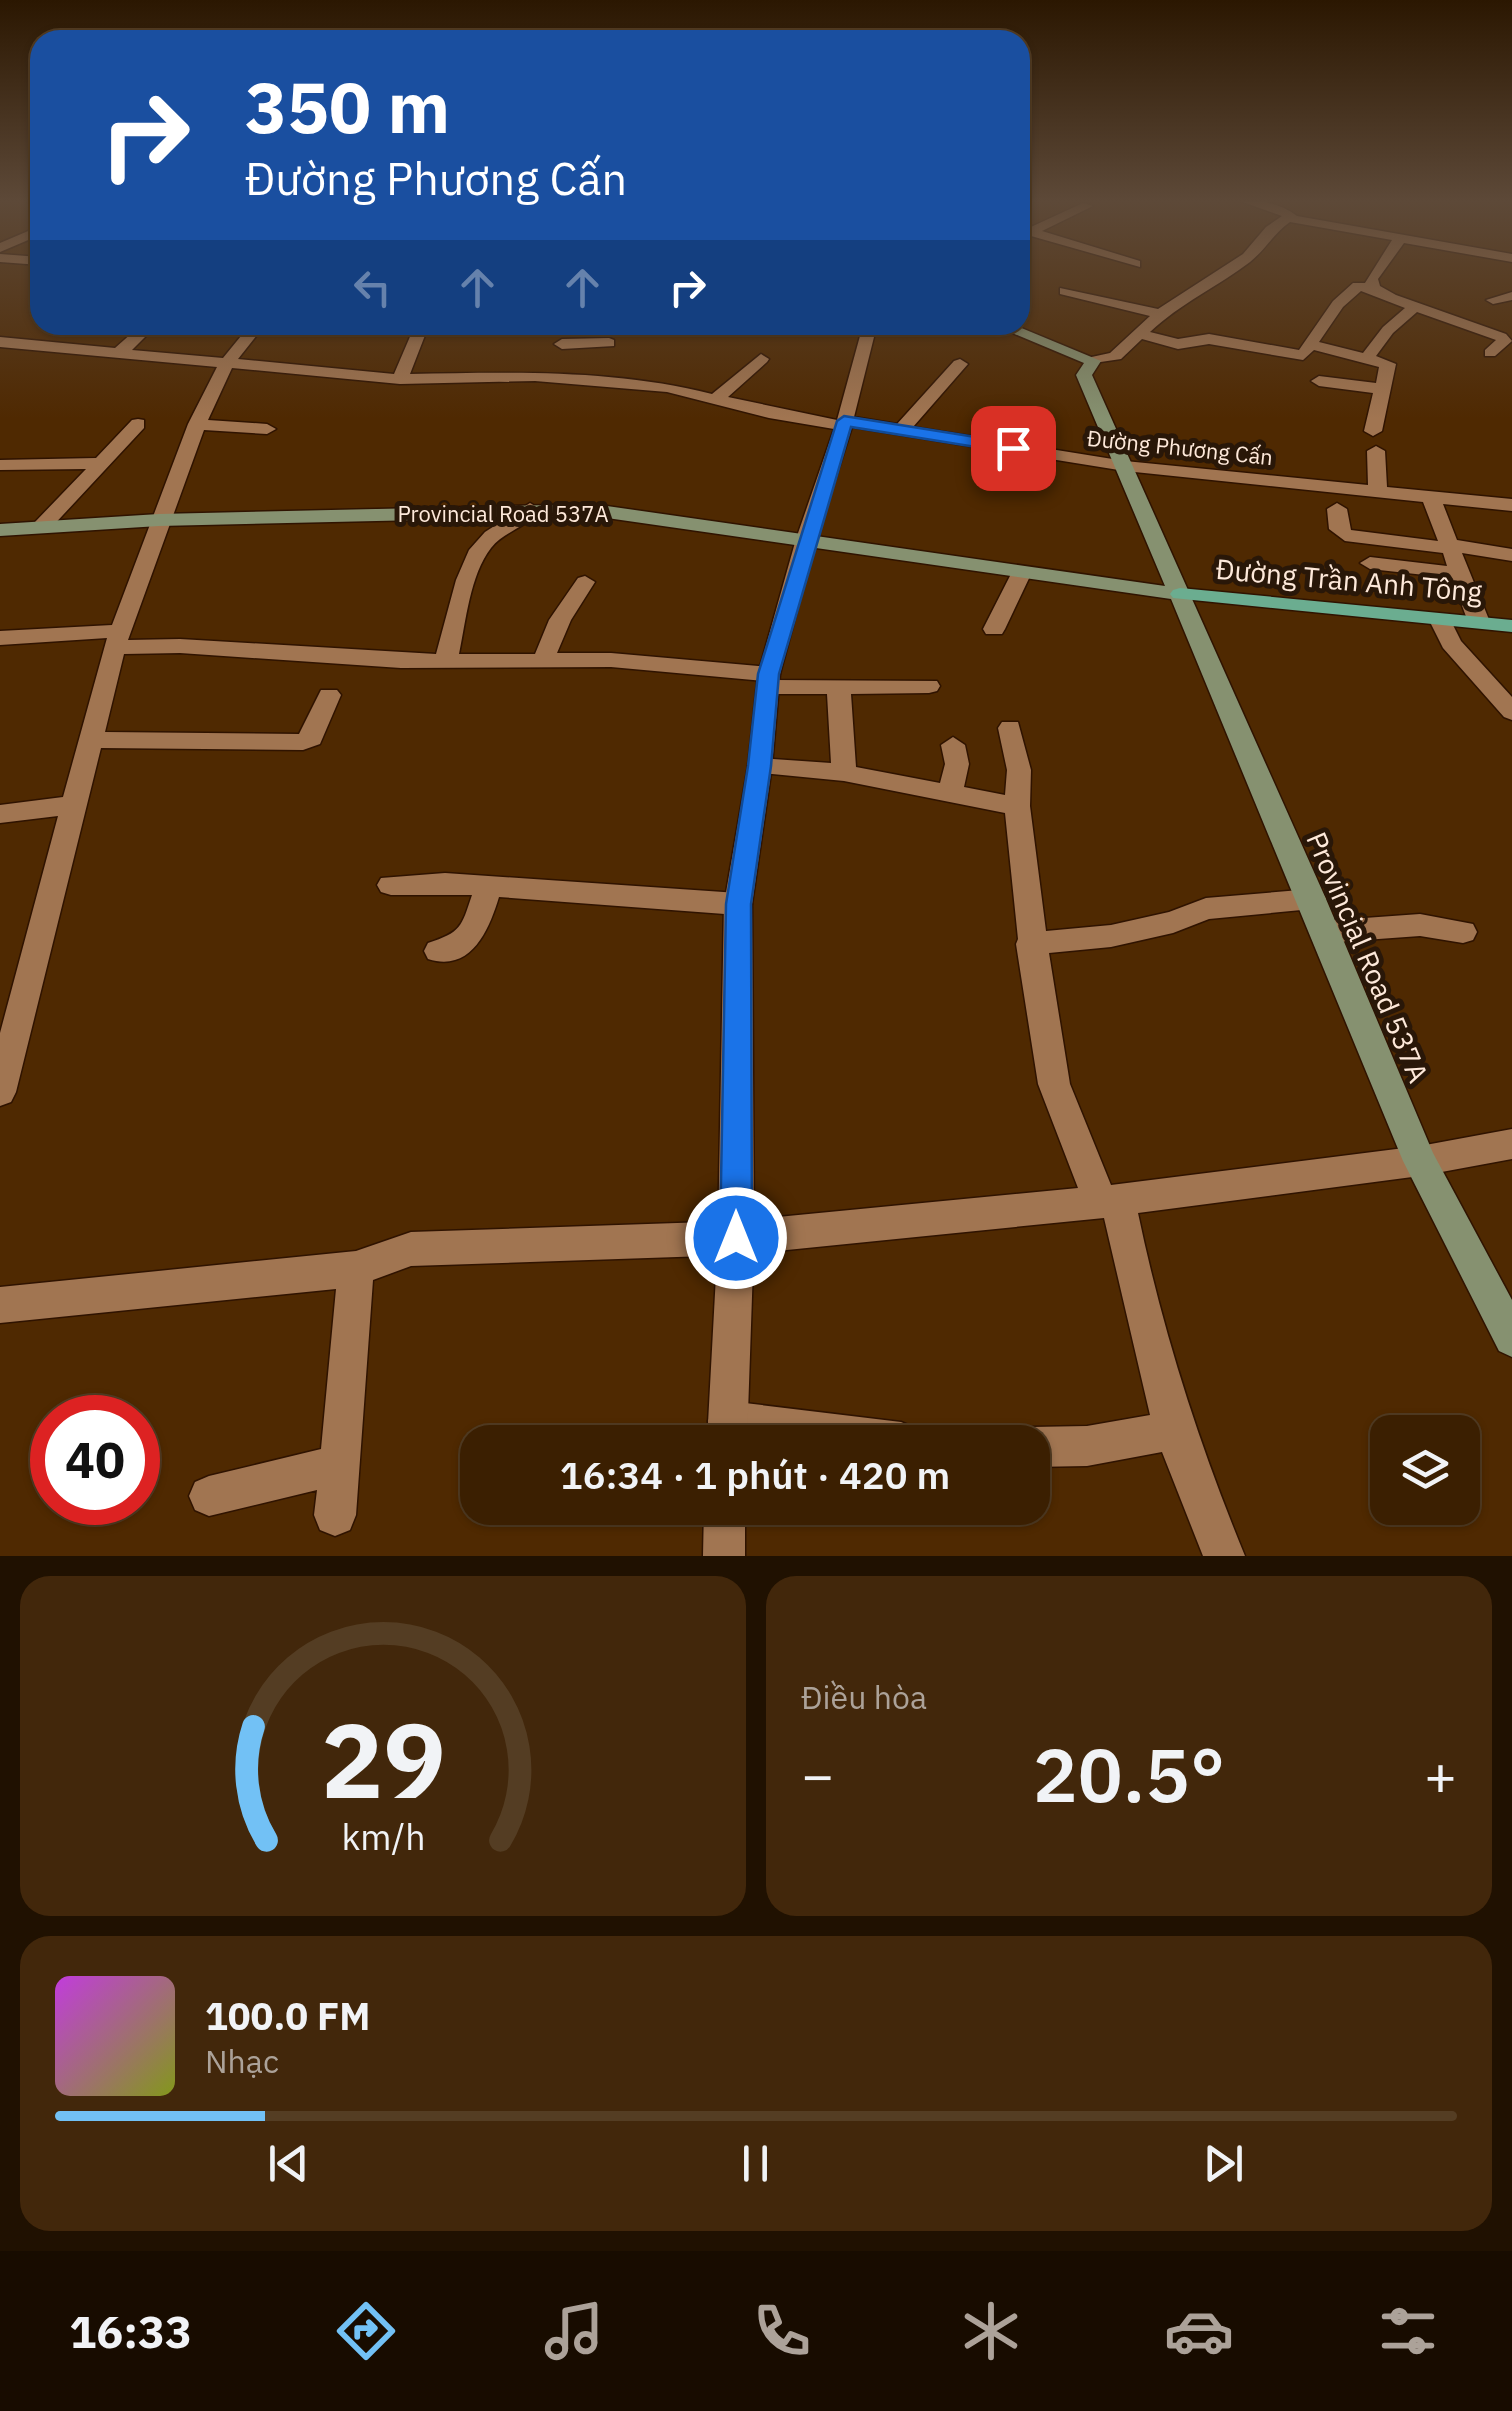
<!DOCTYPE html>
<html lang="vi">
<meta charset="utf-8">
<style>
:root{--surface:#3b1f01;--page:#42270b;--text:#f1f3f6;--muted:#aca299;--line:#543d23;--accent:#72c1f5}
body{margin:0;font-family:"IBM Plex Sans",sans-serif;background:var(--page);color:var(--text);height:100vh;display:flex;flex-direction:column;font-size:38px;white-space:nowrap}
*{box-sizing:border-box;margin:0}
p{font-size:32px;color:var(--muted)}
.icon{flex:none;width:55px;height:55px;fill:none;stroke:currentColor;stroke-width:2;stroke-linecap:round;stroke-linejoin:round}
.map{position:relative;height:1556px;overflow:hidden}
.panel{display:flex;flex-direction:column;gap:20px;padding:20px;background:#201101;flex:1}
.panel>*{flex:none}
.hud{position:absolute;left:30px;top:30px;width:1000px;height:305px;border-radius:30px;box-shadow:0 2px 8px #0004,0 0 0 2px var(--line);background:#1a4fa0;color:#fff;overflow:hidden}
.buttons{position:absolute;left:1370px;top:1415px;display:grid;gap:20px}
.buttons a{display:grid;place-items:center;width:110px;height:110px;border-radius:20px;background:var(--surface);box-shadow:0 2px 8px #0004,0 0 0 2px var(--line);font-size:50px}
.speed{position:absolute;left:30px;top:1395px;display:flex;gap:20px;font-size:50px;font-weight:700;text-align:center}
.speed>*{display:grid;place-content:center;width:130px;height:130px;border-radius:50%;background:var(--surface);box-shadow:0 2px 8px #0004,0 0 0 2px var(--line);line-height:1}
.speed .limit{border:15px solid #d22;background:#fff;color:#111}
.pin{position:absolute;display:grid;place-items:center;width:85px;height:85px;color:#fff;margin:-42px;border-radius:20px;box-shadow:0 5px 15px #0006}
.me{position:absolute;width:110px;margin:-55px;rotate:0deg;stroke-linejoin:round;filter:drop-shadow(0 0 8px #0008)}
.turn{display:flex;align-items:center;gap:35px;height:210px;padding:0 50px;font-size:45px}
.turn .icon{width:130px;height:130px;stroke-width:2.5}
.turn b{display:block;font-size:70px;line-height:85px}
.lanes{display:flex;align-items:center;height:95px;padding:0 50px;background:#0003;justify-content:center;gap:50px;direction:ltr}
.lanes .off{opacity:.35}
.big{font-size:75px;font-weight:600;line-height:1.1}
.panel .tile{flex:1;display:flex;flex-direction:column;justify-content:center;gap:15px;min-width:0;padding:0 35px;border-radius:30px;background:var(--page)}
.panel .dial{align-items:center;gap:0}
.dial svg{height:260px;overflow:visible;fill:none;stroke:var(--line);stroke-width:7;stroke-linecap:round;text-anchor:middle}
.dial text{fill:var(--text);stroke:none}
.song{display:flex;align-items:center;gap:30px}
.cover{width:120px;height:120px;border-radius:15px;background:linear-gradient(135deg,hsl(290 70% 55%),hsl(70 70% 35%))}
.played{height:10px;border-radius:5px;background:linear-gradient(90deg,var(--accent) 15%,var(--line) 15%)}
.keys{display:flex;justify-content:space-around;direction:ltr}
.heat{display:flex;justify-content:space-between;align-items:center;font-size:55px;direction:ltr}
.panel .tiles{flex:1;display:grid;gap:20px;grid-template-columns:1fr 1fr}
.tile:last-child{grid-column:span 2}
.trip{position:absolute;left:460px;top:1425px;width:590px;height:100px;border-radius:30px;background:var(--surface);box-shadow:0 2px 8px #0004,0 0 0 2px var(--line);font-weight:600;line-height:100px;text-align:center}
.dock{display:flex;height:160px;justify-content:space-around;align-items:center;background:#180c00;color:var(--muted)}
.dock .icon{width:70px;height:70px}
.dock .on{color:var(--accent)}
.dock b{font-size:45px;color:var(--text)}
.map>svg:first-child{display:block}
</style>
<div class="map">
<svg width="1512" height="1556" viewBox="0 0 1512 1556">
<rect width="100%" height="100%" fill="#4f2901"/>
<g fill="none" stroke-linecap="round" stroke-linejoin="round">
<defs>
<path id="minor" d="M1240,201C1261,200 1280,203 1297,216L1512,254V262L1404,243L1378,279L1380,286L1396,295L1506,334L1512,341L1495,356H1485V350L1496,340L1417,312L1393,333L1376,356L1396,364L1382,431L1373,436L1364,431L1373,393L1319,386L1311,381L1319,376L1376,383L1379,367L1314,350L1303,360L1209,344L1178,349L1142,339L1121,359L1087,364V358L1110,353L1150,316L1060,294V288L1158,309L1243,254L1266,227L1282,216ZM1290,222L1392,240L1365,283H1353L1333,301L1299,350L1209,334L1178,339L1150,332C1181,303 1217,287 1250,262C1265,250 1274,233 1290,222ZM1361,291L1405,308L1383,327L1363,353L1319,342L1343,307Z
M1083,203L1093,206L1042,231L1140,261V267L1031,236L1020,238V232Z
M0,254L40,257V265L0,262Z
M1512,292V300L1493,304L1486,300Z
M141,325H157L132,350L223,358L250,325H265L238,359L394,374L415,325H429L410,374C511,372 614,369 712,394L761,354L769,359L767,362L728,397L837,420L863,325H877L854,417L897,424L954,361L960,359L968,364L913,427L1125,461L1368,485L1367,451L1376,446L1385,451L1387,487L1512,499V511L1443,504L1457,540L1512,549V561L1462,553L1490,622L1479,628L1468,622L1452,578L1370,569L1360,563L1370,557L1447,566L1443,553L1345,541L1329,529L1327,509L1337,503L1347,509L1351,530L1438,541L1423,502L1125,471L852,427L816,539L806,545L796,539L834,429L769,418L667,392L535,381L400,384L232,368L208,420L267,424L276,429L267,434L204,430L128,640L180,639L436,654L456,580L469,550L485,532L530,503L540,509C527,528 504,531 491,548C470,575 466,621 459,654H535L549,620L578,578L585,576L595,582L571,620L557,653H611L769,667L780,674L774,680L937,681L940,686L937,691L929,693L851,694L856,767L940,783L945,764L941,745L953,737L965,745L969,764L964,787L1005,795L1007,770L998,728L1002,722H1018L1031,770L1030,806L1046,931L1111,925L1169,912L1206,898L1312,889L1322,892L1326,899L1322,906L1312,909L1209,919L1173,933L1111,947L1049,953L1070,1084L1111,1185L1420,1146L1512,1129V1159L1420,1176L1138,1213C1163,1333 1199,1444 1245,1556H1203L1162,1452L1087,1466L1032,1467V1442H1014L1018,1433L1032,1427L1087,1426L1150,1415L1104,1218L736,1255L411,1266L373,1280L356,1515L350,1530L335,1536L320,1530L314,1515L317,1490L209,1516L195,1510L189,1496L195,1482L209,1476L321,1449L336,1289L0,1323V1287L356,1251L411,1232L736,1221L1078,1188L1038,1084L1016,944L1018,939L1005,813L844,781L751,772L748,766L760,758L831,763L827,694H768L757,687L765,681L611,667L401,668L180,653L124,654L105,732L299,734L321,690H337L341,695L320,744L303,750L101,748L16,1092L11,1102L0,1106V1033L58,816L0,823V805L63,797L107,638L0,645V631L112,625L188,424L217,367L0,347V337L115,348Z
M609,338L614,340V346L562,349L554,344L562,339Z
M138,419L144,420V428L49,530H35V522L86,469L0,470V460L96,458L132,420Z
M1022,566L1032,572L1005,629L1002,634H986L983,629L1012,572Z
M1440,614L1448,615L1461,641L1512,697V720L1504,717L1443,648L1429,620Z
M445,873L738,893L748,897L752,904L748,911L738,915L499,897C489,930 471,973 428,959L424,951L428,943C461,932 461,928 472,895H391L381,892L377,885L381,878Z
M1420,914L1473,924L1477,932L1473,940L1463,943L1420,936L1323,943L1313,940L1309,932L1313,924L1323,921Z
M728,1401L901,1422L915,1428L921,1442L728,1441L714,1435L708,1421L714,1407Z"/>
<path id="tertiary" d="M40,226V235L0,252V243Z
M806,533L816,539L780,674L772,766L752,904L754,1238L747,1442H707L718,1238L724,904L748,766L758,674L796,539Z
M704,1508H745V1556H703Z"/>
<path id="secondary" d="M993,325H1014L1101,361L1092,375L1326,899L1433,1153L1512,1300V1357L1499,1351L1403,1161L1171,599L593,516L159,526L0,536V524L159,514L593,504L1165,586L1076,375L1084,363Z"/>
<path id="primary" d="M1180,588L1512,620V632L1173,598L1170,594L1173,590Z"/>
</defs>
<use href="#minor" stroke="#2f1300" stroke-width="3"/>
<use href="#tertiary" stroke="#2f1300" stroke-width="3"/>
<use href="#secondary" stroke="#2f1300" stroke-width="3"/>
<use href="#primary" stroke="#2f1300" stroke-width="3"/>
<use href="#minor" fill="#a17551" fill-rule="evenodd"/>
<use href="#tertiary" fill="#a17551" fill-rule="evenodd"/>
<use href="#secondary" fill="#869170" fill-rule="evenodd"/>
<use href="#primary" fill="#6bad90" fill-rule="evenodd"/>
</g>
<linearGradient id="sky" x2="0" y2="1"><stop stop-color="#2b1701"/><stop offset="0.48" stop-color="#5d4938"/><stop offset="1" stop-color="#5d4938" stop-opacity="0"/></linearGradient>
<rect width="1512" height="419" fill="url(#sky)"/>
<path fill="#1a73e8" stroke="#114b97" stroke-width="2.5" d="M844,416L1013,443L1021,448L1013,453L851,427L779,674L771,766L751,904L752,1238L747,1249L736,1253L724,1249L720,1238L726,904L748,766L758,674L837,421Z"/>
<g text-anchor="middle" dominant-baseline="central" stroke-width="10" stroke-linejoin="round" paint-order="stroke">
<g font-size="22" fill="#fee9da" stroke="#291708">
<text transform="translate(1180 447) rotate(6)">Đường Phương Cấn</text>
<text x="503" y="513">Provincial Road 537A</text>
</g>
<g font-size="28" fill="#fee9da" stroke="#291708">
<text transform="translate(1349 580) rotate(5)">Đường Trần Anh Tông</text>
<text transform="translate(1368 957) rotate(67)">Provincial Road 537A</text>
</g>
</g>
</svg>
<div class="buttons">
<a><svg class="icon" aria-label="layers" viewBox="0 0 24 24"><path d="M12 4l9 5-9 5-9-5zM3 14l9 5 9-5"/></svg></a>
</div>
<div class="speed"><div class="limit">40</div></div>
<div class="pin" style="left:1013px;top:448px;background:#d93025"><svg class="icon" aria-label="arrive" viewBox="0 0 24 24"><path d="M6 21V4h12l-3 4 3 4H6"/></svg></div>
<svg class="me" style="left:736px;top:1238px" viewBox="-20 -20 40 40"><circle r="17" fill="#1a73e8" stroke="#fff" stroke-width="3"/><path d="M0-11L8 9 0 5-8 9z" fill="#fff"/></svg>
<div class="trip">16:34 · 1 phút · 420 m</div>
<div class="hud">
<div class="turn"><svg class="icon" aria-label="right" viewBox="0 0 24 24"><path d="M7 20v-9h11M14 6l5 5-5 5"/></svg><div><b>350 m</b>Đường Phương Cấn</div></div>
<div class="lanes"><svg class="icon off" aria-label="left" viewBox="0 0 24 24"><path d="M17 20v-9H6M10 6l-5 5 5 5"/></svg><svg class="icon off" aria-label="ahead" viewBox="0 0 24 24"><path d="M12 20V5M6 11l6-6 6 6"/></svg><svg class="icon off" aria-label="ahead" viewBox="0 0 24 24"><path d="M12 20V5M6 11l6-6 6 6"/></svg><svg class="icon" aria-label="right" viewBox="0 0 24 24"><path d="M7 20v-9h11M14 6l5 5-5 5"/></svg></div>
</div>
</div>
<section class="panel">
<div class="tiles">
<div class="tile dial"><svg viewBox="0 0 100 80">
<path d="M14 69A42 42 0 1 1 86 69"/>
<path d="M14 69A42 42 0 0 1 10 34" stroke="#72c1f5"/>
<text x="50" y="56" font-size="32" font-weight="700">29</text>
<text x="50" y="72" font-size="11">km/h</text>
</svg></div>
<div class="tile"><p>Điều hòa</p>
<div class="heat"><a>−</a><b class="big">20.5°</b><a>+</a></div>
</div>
<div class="tile">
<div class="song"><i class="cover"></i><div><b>100.0 FM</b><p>Nhạc</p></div></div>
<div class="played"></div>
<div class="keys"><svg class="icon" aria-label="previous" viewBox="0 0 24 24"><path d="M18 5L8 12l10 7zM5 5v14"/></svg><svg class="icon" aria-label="pause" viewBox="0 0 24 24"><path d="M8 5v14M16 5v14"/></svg><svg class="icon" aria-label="next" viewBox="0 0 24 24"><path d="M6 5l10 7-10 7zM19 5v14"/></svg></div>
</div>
</div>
</section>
<nav class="dock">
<b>16:33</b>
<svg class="icon on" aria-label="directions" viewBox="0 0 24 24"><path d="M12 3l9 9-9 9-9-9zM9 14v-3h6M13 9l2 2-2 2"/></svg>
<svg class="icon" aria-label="music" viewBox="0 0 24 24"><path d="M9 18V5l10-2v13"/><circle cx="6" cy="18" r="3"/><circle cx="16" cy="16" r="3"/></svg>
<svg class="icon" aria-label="phone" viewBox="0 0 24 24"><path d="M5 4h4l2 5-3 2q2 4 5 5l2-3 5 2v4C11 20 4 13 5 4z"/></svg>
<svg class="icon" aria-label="climate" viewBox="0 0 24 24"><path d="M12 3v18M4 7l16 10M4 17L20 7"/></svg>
<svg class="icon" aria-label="car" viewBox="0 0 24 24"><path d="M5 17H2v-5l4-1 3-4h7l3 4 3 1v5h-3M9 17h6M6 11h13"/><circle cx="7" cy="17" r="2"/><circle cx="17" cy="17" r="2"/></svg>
<svg class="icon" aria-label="filters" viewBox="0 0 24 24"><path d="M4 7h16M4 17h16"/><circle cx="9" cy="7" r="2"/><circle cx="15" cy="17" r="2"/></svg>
</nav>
